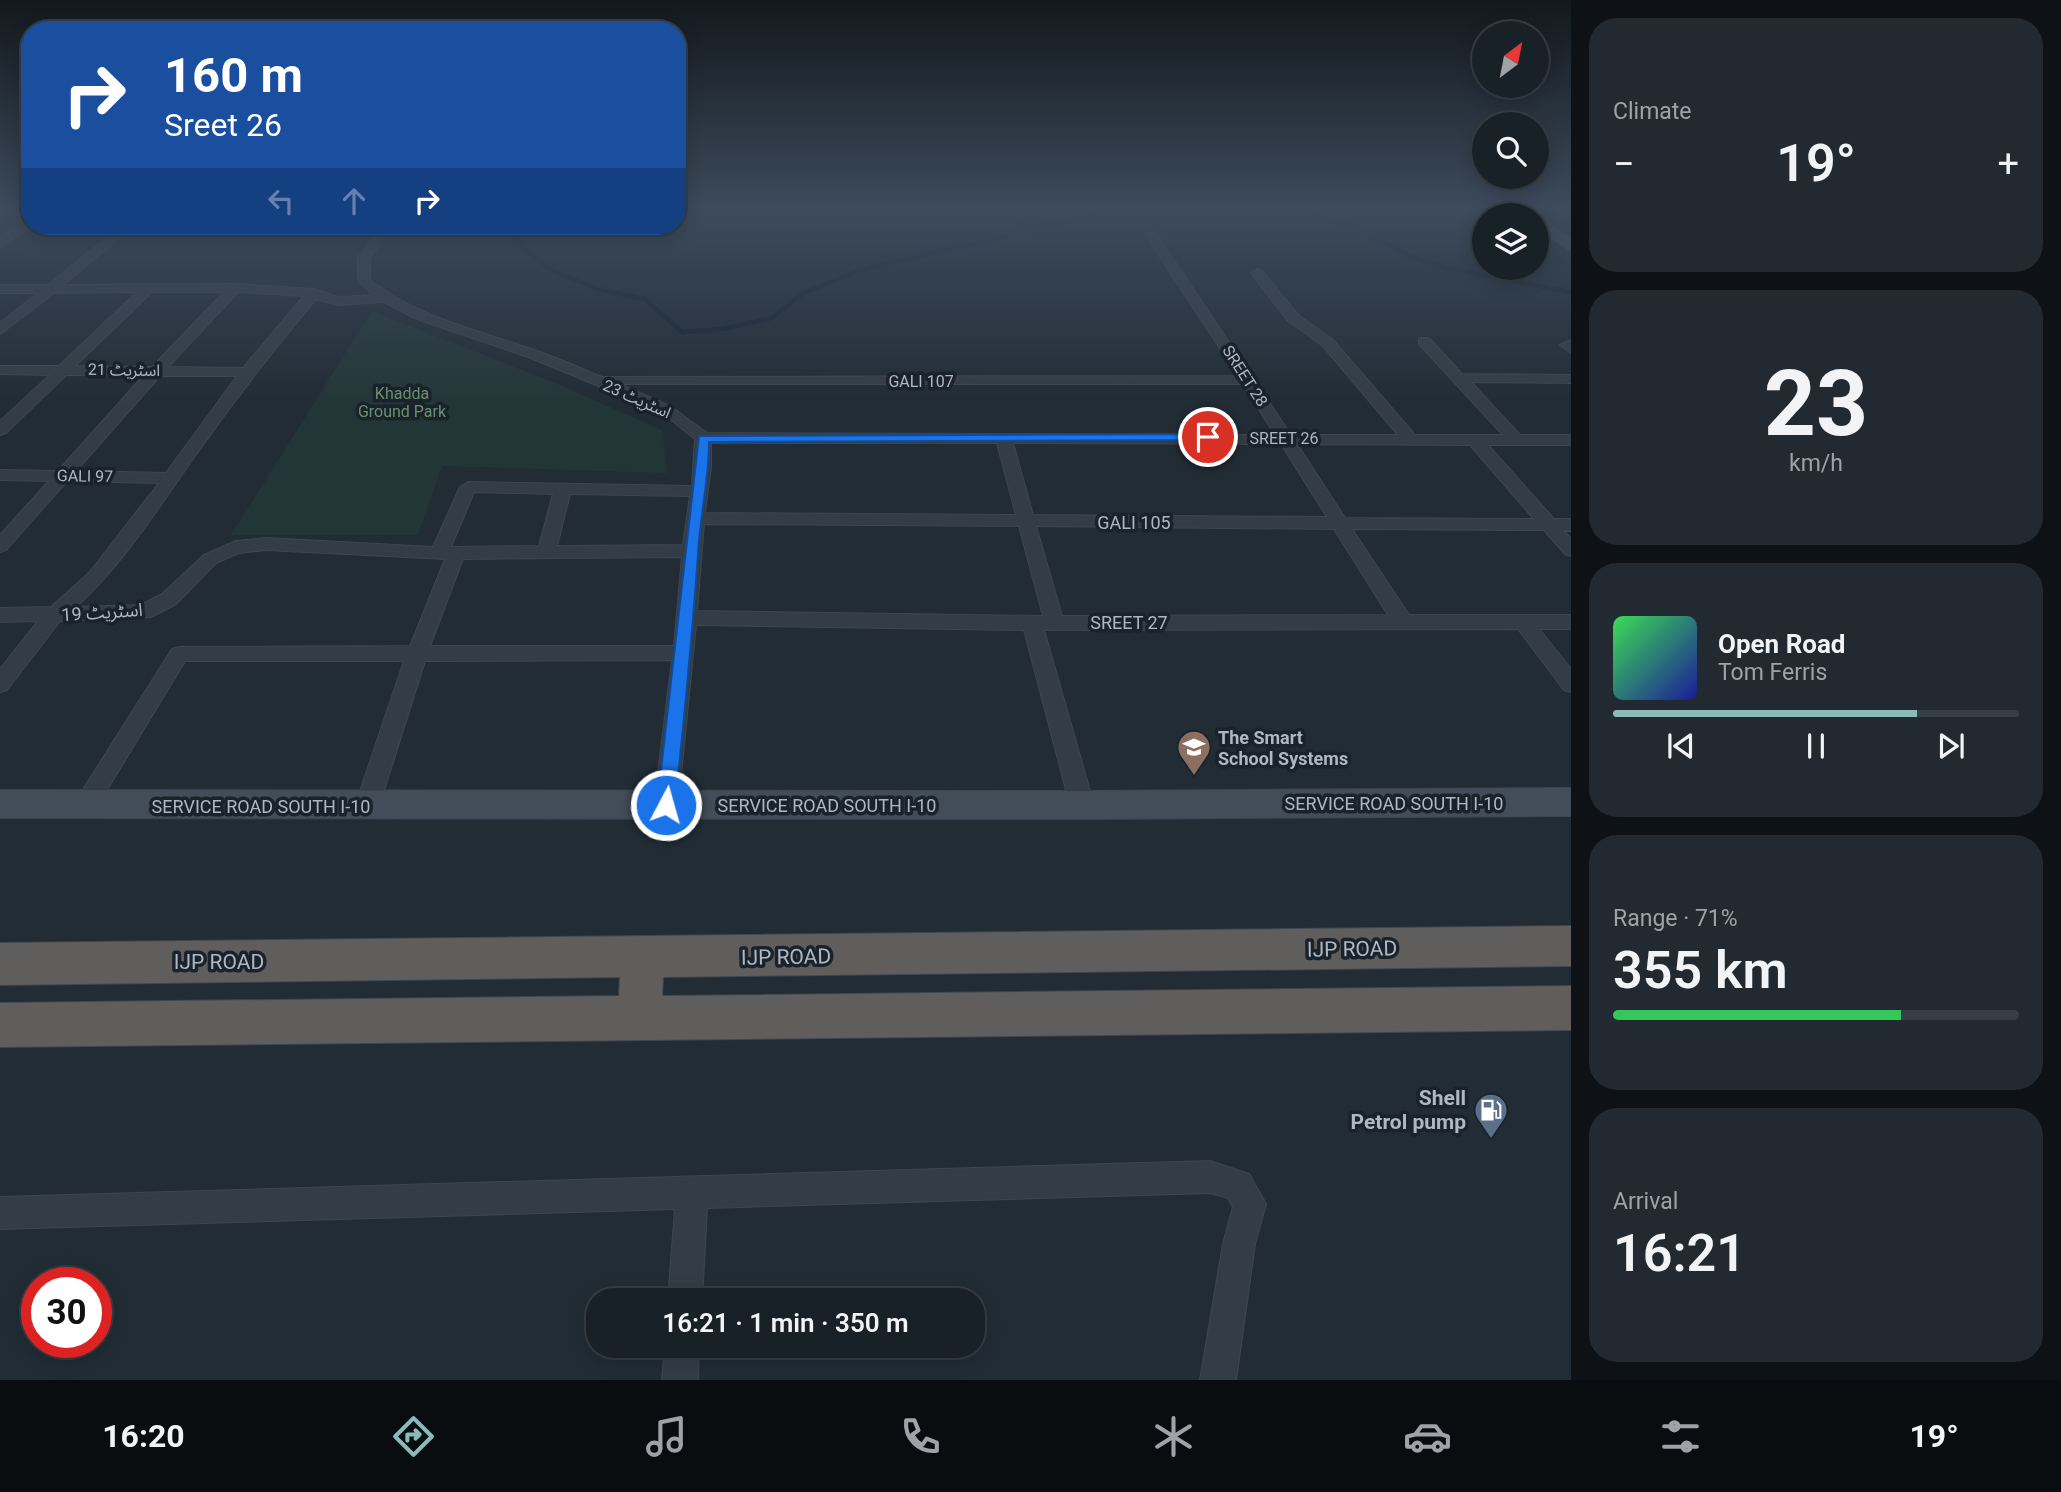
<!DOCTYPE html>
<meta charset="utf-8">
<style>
:root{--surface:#192128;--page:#222930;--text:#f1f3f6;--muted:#9fa3a8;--line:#373e45;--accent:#8bbbb9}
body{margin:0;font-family:Roboto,"Noto Sans Arabic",sans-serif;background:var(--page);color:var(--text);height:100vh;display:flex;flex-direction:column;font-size:26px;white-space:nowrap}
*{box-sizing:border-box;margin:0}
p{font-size:23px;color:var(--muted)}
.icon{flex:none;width:38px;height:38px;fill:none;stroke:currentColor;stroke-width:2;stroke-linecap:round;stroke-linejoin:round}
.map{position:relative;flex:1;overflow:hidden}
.sheet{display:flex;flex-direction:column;gap:18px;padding:18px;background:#0e1216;width:490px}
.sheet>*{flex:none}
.hud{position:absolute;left:21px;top:21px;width:665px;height:214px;border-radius:28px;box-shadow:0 4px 18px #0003,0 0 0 2px var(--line);background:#1a4fa0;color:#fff;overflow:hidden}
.needle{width:46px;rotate:32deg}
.controls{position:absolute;left:1472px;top:21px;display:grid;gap:14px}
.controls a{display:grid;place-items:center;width:77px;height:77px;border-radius:50%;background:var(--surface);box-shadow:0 4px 18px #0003,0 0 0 2px var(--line);font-size:35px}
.speed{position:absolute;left:21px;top:1267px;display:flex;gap:14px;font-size:35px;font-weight:700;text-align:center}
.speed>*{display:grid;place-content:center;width:91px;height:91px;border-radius:50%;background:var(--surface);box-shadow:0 4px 18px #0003,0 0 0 2px var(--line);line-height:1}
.speed .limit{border:10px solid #d22;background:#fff;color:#111}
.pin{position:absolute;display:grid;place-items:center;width:60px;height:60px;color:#fff;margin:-30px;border:4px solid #fff;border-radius:50%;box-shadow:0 2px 7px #0007}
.me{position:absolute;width:77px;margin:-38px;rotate:6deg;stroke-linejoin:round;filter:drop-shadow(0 0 5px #0008)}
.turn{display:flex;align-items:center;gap:24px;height:147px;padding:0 28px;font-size:32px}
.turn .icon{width:91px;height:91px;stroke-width:2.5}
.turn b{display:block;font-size:49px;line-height:60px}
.lanes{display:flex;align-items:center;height:66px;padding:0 28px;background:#0003;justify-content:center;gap:35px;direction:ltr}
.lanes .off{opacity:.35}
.big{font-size:52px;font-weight:600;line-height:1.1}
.sheet .card{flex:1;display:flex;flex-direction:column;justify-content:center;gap:10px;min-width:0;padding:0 24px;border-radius:28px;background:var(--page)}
.sheet .dial{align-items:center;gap:0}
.dial b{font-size:91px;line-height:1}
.song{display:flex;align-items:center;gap:21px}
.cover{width:84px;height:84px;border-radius:10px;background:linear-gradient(135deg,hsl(130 70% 55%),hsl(240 70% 35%))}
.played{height:7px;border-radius:4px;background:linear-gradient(90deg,var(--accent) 75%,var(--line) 75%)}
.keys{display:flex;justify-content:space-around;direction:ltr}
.heat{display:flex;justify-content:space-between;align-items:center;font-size:38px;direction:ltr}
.charge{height:10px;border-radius:5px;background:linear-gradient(90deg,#34c759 71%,var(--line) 0)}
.trip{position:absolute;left:586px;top:1288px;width:399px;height:70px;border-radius:28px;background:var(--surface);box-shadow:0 4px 18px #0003,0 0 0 2px var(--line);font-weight:600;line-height:70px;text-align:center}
.tab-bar{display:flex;height:112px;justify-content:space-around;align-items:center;background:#0a0d10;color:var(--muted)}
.tab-bar .icon{width:49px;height:49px}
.tab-bar .active{color:var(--accent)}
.tab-bar b{font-size:32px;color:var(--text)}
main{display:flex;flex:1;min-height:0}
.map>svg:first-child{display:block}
</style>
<main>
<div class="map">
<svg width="1571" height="1380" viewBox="0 0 1571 1380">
<rect width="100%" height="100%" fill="#212c35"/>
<path fill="#233637" d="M138,226H371L365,235H127Z
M372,311L560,385L662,430L667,473L442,466L418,535H231Z"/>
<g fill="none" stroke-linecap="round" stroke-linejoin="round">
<path stroke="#152432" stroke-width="4.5" d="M1304,210L1352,227L1408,255L1446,268L1571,292
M504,226L526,251L552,270L597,289L645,299L682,332L723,329L772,318L802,294L857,271L1115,210"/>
<defs>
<path id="minor" d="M121,226H134L63,285L235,284L314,289L338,297L373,295L358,281V258L381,226H393L370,258V280C414,315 469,328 522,346C549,354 575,366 602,377L1238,376L1145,234L1155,232L1291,435H1398L1323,346L1288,321L1251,273L1257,269L1261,270L1298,315L1333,340L1415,435H1503L1419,344V338H1429L1462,374L1571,375V383L1471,382L1520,435H1571V445H1488L1554,519H1571V531H1564L1571,539V556L1565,554L1544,530L1352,529L1409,615H1571V629H1539L1571,669V692L1564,690L1518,629L1044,630L1094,805L1090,812L1082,815L1074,812L1070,805L1024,630L696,625L678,805L674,812L666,815L658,812L654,805L672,660L425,661L379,806L375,813L367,816L359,813L355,806L404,661H185L93,813L85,816L77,813L73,806L77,799L172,649L179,647L410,646L445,559L266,550L239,553L216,563L176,604L151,617L60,621L7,690L0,692V669L38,621L0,622V608L51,607L89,573L159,483L67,481L6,550L0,552V535L49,481L0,480V470L58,471L144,375H66L6,433L0,435V421L50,375L0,374V366H59L137,292L54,293L0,334V323L38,293H0V285H48ZM152,292H224L152,367L75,366ZM238,292L304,296L243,368L168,367ZM316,299L338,305L384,302L417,319L531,358L637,402L670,419L695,439L692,486L468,482L460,487L433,547L266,538L236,541L204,555L162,594L141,605L76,607C124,563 158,508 195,456C233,402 273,350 316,299ZM160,376H237L166,473L76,471ZM619,384H1243L1275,435L707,433L670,406ZM711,443H997L1016,515L705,513L711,467ZM1013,443L1281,444L1327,517L1033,515ZM1297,444L1470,445L1534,519L1345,518ZM474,492L553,494L539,546L451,547ZM570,494L690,496L683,545L557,546ZM704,524L1019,526L1043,616L697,611ZM1036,526L1334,529L1388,615L1062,616ZM682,557L674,646H430L463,559Z
M1571,340V353L1560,345Z
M1210,1161L1249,1174L1266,1204L1255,1244L1236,1380H1200L1223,1244L1233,1207L1228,1198L1210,1193L707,1208L702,1300H668L675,1209L0,1229V1197Z
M665,1346H699L698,1380H662Z"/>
<path id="tertiary" d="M30,215L31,226L0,248V237Z"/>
<path id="secondary" d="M1536,216L1571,238V251L1536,229Z
M1571,788V816L1082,819L0,818V790L1082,791Z"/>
<path id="trunk" d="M1571,926V966L663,977L662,996L1571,986V1030L0,1047V1003L619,996L620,977L0,985V943Z"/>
</defs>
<use href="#minor" stroke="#3e4650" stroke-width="2"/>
<use href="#tertiary" stroke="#3e4650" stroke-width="2"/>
<use href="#secondary" stroke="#3e4650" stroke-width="2"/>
<use href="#trunk" stroke="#3f4851" stroke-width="2"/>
<use href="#minor" fill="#343d46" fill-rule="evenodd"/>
<use href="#tertiary" fill="#343d46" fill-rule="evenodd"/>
<use href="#secondary" fill="#424d59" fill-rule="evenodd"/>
<use href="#trunk" fill="#5f5e5c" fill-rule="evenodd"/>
</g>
<linearGradient id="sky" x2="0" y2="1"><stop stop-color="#12181d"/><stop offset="0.52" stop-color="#3d4b5c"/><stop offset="1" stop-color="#3d4b5c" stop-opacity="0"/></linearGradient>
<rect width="1571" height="403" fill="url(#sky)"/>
<path fill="#1a73e8" stroke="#114b97" stroke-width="2" d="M1208,434L1214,437L1212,440L709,442C709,480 700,516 698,554C692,638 684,721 675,805L672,810L666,812L660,810L657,805L699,436Z"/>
<defs>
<symbol id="school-pin" viewBox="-11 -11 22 30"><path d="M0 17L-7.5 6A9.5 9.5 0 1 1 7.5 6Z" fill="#8d6e63" stroke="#1a222b"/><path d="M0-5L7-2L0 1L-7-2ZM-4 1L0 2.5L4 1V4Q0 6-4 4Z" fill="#fff"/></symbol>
<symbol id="fuel-pin" viewBox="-11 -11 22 30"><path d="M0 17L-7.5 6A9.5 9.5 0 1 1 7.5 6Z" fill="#5c6f8a" stroke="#1a222b"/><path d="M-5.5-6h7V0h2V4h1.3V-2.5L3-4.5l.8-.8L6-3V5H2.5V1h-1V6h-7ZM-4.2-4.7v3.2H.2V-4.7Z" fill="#fff"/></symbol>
</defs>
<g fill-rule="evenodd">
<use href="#school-pin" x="1175" y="728" width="38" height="52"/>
<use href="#fuel-pin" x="1472" y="1091" width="38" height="52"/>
</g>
<g text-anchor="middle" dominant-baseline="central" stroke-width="7" stroke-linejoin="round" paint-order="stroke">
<g font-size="16" fill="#aeb8c3" stroke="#1a222b">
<text transform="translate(124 370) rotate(1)">اسٹریٹ 21</text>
<text transform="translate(1245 376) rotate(57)">SREET 28</text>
<text x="921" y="381">GALI 107</text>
<text transform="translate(637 399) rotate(24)">اسٹریٹ 23</text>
<text x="1284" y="438">SREET 26</text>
<text transform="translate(85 476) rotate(1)">GALI 97</text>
</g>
<g font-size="16" fill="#68926d" stroke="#1a222b">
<text x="402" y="393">Khadda<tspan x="402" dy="18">Ground Park</tspan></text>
</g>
<g font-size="18" fill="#aeb8c3" stroke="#1a222b">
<text x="1134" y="522">GALI 105</text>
<text transform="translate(102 612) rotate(-4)">اسٹریٹ 19</text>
<text x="1129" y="622">SREET 27</text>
<text x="1394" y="803">SERVICE ROAD SOUTH I-10</text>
<text x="827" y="805">SERVICE ROAD SOUTH I-10</text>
<text x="261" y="806">SERVICE ROAD SOUTH I-10</text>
</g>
<g font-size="18" font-weight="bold" fill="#aeb8c3" stroke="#1a222b" text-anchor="start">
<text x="1218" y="737">The Smart<tspan x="1218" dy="21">School Systems</tspan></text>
</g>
<g font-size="21" fill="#aeb8c3" stroke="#1a222b">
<text transform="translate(1352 949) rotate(-1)">IJP ROAD</text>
<text transform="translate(786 957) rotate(-1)">IJP ROAD</text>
<text x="219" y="962">IJP ROAD</text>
</g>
<g font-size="21" font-weight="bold" fill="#aeb8c3" stroke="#1a222b" text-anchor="end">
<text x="1466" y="1098">Shell<tspan x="1466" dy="24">Petrol pump</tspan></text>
</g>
</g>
</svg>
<div class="controls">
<a><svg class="needle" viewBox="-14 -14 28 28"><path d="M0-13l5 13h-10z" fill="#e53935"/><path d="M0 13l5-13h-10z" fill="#9fa3a8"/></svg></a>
<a><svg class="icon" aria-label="search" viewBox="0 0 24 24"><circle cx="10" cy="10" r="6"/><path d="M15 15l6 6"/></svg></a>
<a><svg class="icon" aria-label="layers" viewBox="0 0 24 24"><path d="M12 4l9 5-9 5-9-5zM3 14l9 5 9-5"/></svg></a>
</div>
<div class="speed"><div class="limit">30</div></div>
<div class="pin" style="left:1208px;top:437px;background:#d93025"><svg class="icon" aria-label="arrive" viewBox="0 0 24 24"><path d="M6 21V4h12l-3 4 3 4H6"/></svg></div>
<svg class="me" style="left:666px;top:805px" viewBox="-20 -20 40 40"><circle r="17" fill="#1a73e8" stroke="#fff" stroke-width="3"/><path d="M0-11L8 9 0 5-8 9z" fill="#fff"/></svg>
<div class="trip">16:21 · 1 min · 350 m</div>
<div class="hud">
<div class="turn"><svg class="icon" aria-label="right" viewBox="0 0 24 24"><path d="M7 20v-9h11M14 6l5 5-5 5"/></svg><div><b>160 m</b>Sreet 26</div></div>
<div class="lanes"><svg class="icon off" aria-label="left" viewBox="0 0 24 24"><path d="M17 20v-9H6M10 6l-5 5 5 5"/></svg><svg class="icon off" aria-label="ahead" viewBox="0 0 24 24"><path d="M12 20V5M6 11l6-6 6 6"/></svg><svg class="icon" aria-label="right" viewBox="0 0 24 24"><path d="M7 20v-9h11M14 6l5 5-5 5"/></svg></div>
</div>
</div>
<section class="sheet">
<div class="card"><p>Climate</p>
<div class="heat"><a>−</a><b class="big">19°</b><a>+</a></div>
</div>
<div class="card dial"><b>23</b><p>km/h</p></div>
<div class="card">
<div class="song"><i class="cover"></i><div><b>Open Road</b><p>Tom Ferris</p></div></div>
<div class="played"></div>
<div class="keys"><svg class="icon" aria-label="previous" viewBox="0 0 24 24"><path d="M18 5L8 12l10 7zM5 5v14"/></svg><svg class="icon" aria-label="pause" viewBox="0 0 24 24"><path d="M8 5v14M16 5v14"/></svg><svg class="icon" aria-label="next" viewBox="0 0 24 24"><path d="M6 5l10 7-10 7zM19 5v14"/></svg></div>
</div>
<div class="card"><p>Range · 71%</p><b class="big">355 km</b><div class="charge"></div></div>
<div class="card"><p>Arrival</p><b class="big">16:21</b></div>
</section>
</main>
<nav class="tab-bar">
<b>16:20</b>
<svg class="icon active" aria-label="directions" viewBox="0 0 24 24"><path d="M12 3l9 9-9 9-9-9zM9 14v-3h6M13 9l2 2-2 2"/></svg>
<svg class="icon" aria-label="music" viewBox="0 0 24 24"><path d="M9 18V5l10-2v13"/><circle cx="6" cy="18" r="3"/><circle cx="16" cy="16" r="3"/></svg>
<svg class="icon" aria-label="phone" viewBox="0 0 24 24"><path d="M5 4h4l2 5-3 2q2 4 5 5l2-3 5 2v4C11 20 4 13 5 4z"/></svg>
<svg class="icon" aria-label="climate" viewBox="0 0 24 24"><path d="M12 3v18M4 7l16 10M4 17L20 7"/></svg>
<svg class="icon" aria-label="car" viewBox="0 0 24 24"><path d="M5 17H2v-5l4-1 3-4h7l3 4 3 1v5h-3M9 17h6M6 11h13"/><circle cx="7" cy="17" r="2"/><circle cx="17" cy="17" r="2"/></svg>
<svg class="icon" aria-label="filters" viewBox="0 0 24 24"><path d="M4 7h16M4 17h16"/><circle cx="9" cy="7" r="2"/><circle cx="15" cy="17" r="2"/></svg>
<b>19°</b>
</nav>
